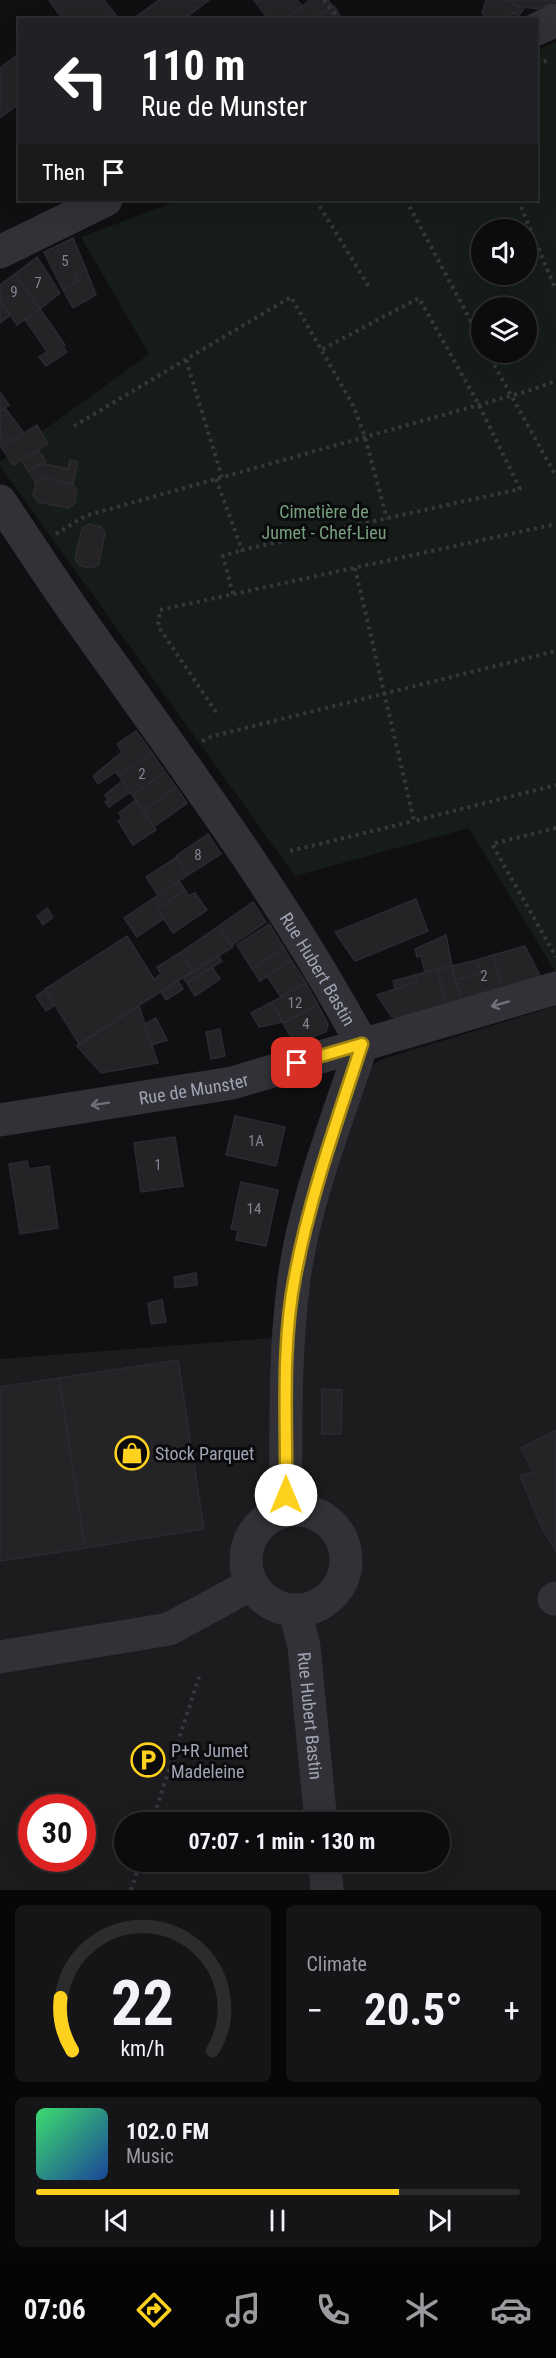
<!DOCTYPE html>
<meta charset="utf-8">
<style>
:root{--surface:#0c0c0e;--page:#151517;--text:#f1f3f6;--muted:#9a9b9e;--line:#2c2c2e;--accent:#fdd11d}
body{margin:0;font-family:"Roboto Condensed",sans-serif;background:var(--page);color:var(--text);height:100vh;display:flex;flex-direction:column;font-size:22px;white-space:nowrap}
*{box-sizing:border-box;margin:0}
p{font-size:20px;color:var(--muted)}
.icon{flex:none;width:33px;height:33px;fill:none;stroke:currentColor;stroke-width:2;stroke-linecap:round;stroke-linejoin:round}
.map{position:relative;height:1890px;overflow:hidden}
.details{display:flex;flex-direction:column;gap:15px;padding:15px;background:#070708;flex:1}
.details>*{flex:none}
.banner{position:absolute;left:18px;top:18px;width:520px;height:183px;border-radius:0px;box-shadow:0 6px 24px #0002,0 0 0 2px var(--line);background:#202124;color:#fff;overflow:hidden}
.buttons{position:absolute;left:471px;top:219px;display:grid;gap:12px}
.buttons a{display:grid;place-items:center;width:66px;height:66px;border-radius:50%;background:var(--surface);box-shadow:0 6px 24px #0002,0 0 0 2px var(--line);font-size:30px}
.speed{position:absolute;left:18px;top:1794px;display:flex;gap:12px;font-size:30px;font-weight:700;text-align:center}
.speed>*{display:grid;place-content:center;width:78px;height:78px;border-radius:50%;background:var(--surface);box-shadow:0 6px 24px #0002,0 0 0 2px var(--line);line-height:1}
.speed .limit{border:9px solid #d22;background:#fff;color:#111}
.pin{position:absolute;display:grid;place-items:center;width:51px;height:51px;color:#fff;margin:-26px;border-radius:12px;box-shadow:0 3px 9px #0006}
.me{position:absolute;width:66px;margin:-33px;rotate:0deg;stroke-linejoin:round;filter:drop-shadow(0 0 4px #0008)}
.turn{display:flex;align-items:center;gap:21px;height:126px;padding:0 24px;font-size:27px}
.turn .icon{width:78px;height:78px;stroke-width:2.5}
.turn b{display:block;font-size:42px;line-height:51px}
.then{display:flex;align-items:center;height:57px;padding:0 24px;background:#0003;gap:12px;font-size:22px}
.big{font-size:45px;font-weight:700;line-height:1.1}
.details .widget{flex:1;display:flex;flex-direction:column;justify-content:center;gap:9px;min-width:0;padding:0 21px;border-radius:9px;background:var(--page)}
.details .dial{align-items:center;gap:0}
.dial svg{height:156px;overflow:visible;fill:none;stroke:var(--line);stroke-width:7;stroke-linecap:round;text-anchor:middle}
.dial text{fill:var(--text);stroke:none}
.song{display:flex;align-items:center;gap:18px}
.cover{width:72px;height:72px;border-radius:9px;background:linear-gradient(135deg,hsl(140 70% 55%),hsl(220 70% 35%))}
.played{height:6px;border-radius:3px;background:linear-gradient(90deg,var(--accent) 75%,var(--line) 75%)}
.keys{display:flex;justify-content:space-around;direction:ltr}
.heat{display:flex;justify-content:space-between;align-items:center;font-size:33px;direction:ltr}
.details .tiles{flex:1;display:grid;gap:15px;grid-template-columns:1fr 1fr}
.widget:last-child{grid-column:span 2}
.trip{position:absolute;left:114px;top:1812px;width:336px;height:60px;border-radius:30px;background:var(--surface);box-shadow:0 6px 24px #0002,0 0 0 2px var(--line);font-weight:700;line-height:60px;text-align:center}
.tabs{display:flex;height:96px;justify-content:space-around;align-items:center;background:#050506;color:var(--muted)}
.tabs .icon{width:42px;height:42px}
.tabs .selected{color:var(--accent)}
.tabs b{font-size:27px;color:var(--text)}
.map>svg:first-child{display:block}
</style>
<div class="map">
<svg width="556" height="1890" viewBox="0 0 556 1890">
<rect width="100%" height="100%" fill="#101012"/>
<path fill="#1c1c1f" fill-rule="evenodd" d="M556,1006V1890H0V1359L271,1338L291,1210L332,1086L383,1059ZM32,1808H82V1858H32ZM124,1822H440V1862H124Z"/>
<path fill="#161d18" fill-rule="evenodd" d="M556,42V973L469,828L295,876L0,466V462L149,354L81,237L180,200H537V50ZM482,230H526V274H482ZM482,308H526V352H482Z"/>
<path fill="#242326" stroke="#2b2a2e" stroke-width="1.5" d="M49,0H104L119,19L127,20H63Z
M159,0H209L183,20H140L137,16Z
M254,0H297L302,6L285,20H269Z
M310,0H328L333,7L312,20H285Z
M486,0H509L519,6L508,20H489L482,13Z
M509,0H556V2L538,9L516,6Z
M334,6L342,19L312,20L333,7Z
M519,6L525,7L518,17L513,13Z
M20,53V103L0,118V68Z
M73,238L86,269L75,276L78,281L63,290L44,252Z
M37,257L60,293L40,309L15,274Z
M86,269L96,295L73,308L63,290L78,281L75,276Z
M15,274L40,309L17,325L0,300V285Z
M0,300L10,315L0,323Z
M40,309L65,345L63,347L67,352L46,366L39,357L47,352L25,319Z
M0,392L9,405L0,412Z
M5,408L24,433L1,447L0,412Z
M37,425L48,444L13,465L1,447Z
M38,450L46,462L28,471L21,460Z
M70,460L78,462L73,484L43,478L36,483L28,471L40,463L68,469Z
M43,478L73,484L77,491L75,503L68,508L38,502L33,495L36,483Z
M89,524L101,527L105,533L99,564L92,568L80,566L75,559L82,528Z
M136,731L152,753L119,776L115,772L98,784L93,776L122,752L117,744Z
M152,753L165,772L132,795L119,776Z
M165,772L176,787L143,811L132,795Z
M122,781L130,792L109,807L105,802L108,800L105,795Z
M176,787L187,803L154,827L143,811Z
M136,800L156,830L133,845L118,821L122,818L119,813Z
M208,834L221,854L188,875L176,856Z
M177,857L188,875L158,895L146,877Z
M179,881L185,890L157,909L163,919L137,937L124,918Z
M185,890L189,896L195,893L207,910L173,933L157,909Z
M416,899L428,931L355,961L335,932Z
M253,902L266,922L232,945L219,926Z
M47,908L53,917L43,925L37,916Z
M269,924L284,948L252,969L237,945Z
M219,926L233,947L193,971L181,952Z
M446,935L452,966L425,972L421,956L417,957L415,949Z
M127,936L154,979L161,974L157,967L181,952L193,971L79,1044L45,989Z
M525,946L543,981L503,991L493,955Z
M284,948L291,960L260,981L252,969Z
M493,955L503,991L462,1002L455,980L481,973L477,960Z
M218,956L222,961L187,983L183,978Z
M291,960L306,983L281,997L267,976Z
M477,960L481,973L455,980L452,966Z
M452,966L462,1002L447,1007L437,970Z
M212,967L220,979L195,996L187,983Z
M437,969L447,1007L402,1020L391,1016L377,995L417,982L415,975Z
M415,975L417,982L395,989L393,981Z
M178,981L183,989L166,1000L161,992Z
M306,983L318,1005L283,1023L272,1002Z
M45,990L55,1005L46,1011L36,996Z
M272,1002L283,1022L259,1027L251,1013Z
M318,1005L328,1024L326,1032L294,1043L283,1023Z
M139,1006L158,1063L101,1073L77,1046Z
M156,1018L167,1040L151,1045L145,1024Z
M220,1029L225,1056L211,1059L206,1032Z
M235,1116L285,1127L276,1166L226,1155Z
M175,1137L183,1186L141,1192L134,1143Z
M27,1161L29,1169L49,1166L58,1228L20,1234L9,1164Z
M241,1182L278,1190L266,1246L236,1240L238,1230L231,1229Z
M196,1273L197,1285L175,1288L174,1277Z
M162,1300L166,1322L151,1324L148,1303Z
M178,1360L204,1529L85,1548L59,1378Z
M59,1378L85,1548L0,1561V1387Z
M322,1389L342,1390L341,1434H322Z
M556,1430V1551L543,1530L520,1476L533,1472L521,1448Z"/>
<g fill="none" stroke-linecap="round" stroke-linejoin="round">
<path stroke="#37383e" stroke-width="4" stroke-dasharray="3 4.5" stroke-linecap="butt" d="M324,0L340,20
M537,65L550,59
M316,200L369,287
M406,200L482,342
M518,200L556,290
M487,352L556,476
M186,360L222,477
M74,426L291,297L354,407L365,437L387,519
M216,479L242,550L520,489L479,405L419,298L321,350
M56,534L85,516L528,391L556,381
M355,568L414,821L556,785
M233,594L223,556L242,550
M216,712L158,626L160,610L556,524
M202,741L213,736L556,651
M556,828L492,844L556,957
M290,851L414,821
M152,1822L199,1677
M131,1890L140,1862"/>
<g stroke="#313137" stroke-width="33">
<path d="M537,29L556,20"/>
<path d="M0,252L106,200"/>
<path id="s1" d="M0,501C27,541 53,582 81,621C179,759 281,894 362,1044C337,1121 305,1199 294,1279C284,1357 286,1433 286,1511"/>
<path id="s2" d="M0,1120L232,1083L556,988"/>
<circle cx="296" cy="1560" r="50"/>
<path d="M554,1599L556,1598"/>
<path id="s3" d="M295,1611L304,1647L321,1822"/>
<path d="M0,1657L169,1629L252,1584"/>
<path d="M325,1862L327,1890"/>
</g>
</g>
<defs><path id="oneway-shaft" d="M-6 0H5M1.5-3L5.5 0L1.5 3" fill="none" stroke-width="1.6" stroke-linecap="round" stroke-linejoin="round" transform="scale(1.5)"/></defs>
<g stroke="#6e707c">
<use href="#oneway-shaft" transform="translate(500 1004) rotate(164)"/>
<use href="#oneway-shaft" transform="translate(100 1104) rotate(171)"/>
</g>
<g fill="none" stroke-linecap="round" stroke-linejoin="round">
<defs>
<path id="route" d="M286,1495C287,1422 281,1348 295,1276C310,1196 337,1121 362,1044L297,1063"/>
</defs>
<use href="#route" stroke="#a48813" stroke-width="15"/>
<use href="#route" stroke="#fdd11d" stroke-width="10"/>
</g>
<defs>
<symbol id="shop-ring" viewBox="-11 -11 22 22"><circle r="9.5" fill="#0b0b0d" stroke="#fdd11d" stroke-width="1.5"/><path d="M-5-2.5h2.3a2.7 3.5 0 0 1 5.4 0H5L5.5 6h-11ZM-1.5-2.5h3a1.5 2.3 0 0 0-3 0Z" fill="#fdd11d"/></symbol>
<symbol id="parking-ring" viewBox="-11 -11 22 22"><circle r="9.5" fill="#0b0b0d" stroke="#fdd11d" stroke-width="1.5"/><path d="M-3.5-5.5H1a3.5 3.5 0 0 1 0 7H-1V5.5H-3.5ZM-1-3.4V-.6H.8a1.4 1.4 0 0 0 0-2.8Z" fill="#fdd11d"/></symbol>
</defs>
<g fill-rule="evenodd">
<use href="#shop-ring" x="113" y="1434" width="38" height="38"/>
<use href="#parking-ring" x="129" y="1741" width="38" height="38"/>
</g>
<g text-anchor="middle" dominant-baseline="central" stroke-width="6" stroke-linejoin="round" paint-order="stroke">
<g font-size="15" fill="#808390">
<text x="65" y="261">5</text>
<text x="38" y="283">7</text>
<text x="14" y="292">9</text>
<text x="142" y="774">2</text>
<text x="198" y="855">8</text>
<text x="484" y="976">2</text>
<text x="295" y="1003">12</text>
<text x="306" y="1024">4</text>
<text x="256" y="1141">1A</text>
<text x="158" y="1165">1</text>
<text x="254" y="1209">14</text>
</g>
<g font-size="18" fill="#76a07e" stroke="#0b0b0d">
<text x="324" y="511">Cimetière de<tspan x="324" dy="21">Jumet - Chef-Lieu</tspan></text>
</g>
<g font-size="18" fill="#a0a4b4" stroke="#0b0b0d">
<text stroke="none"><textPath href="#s1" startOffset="566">Rue Hubert Bastin</textPath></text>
<text stroke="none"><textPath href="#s2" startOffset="196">Rue de Munster</textPath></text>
<text stroke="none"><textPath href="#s3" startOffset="106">Rue Hubert Bastin</textPath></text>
</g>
<g font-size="18" fill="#a0a4b4" stroke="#0b0b0d" text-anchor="start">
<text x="155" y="1453">Stock Parquet</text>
<text x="171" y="1750">P+R Jumet<tspan x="171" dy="21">Madeleine</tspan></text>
</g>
</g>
</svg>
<div class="buttons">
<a><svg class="icon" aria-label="sound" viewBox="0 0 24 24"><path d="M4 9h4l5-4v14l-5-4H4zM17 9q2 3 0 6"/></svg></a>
<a><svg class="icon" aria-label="layers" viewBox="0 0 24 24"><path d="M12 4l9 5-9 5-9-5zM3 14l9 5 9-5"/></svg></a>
</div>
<div class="speed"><div class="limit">30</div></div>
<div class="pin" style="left:297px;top:1063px;background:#d93025"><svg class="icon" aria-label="arrive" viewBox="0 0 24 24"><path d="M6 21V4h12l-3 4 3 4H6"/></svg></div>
<svg class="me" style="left:286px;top:1495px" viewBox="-20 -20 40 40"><circle r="19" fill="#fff"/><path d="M0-13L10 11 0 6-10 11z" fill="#fdd11d"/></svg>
<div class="trip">07:07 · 1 min · 130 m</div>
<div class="banner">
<div class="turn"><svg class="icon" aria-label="left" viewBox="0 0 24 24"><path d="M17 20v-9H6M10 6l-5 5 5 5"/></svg><div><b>110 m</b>Rue de Munster</div></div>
<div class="then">Then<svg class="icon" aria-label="arrive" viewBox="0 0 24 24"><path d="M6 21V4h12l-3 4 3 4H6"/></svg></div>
</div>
</div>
<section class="details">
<div class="tiles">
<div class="widget dial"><svg viewBox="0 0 100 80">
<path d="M14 69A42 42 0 1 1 86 69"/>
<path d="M14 69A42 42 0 0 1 8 42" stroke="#fdd11d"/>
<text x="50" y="56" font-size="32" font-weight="700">22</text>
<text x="50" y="72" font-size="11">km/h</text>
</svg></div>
<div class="widget"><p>Climate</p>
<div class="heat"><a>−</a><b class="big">20.5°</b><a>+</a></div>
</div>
<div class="widget">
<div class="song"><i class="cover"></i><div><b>102.0 FM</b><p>Music</p></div></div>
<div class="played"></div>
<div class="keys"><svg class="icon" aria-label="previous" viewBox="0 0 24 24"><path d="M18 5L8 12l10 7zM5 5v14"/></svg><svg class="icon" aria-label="pause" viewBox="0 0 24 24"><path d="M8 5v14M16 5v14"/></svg><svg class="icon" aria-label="next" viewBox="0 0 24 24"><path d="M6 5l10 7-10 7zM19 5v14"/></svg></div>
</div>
</div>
</section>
<nav class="tabs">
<b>07:06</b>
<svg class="icon selected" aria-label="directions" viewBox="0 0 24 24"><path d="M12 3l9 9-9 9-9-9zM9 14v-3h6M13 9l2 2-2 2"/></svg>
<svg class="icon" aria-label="music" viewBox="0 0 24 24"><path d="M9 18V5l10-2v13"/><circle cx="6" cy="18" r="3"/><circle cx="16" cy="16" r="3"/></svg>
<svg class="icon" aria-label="phone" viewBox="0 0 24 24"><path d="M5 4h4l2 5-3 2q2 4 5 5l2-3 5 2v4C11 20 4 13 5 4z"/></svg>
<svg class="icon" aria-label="climate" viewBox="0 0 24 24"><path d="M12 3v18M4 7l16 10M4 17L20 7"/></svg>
<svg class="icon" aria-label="car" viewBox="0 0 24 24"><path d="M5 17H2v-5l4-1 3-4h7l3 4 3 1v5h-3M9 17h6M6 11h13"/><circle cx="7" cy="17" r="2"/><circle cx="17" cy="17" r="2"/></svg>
</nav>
